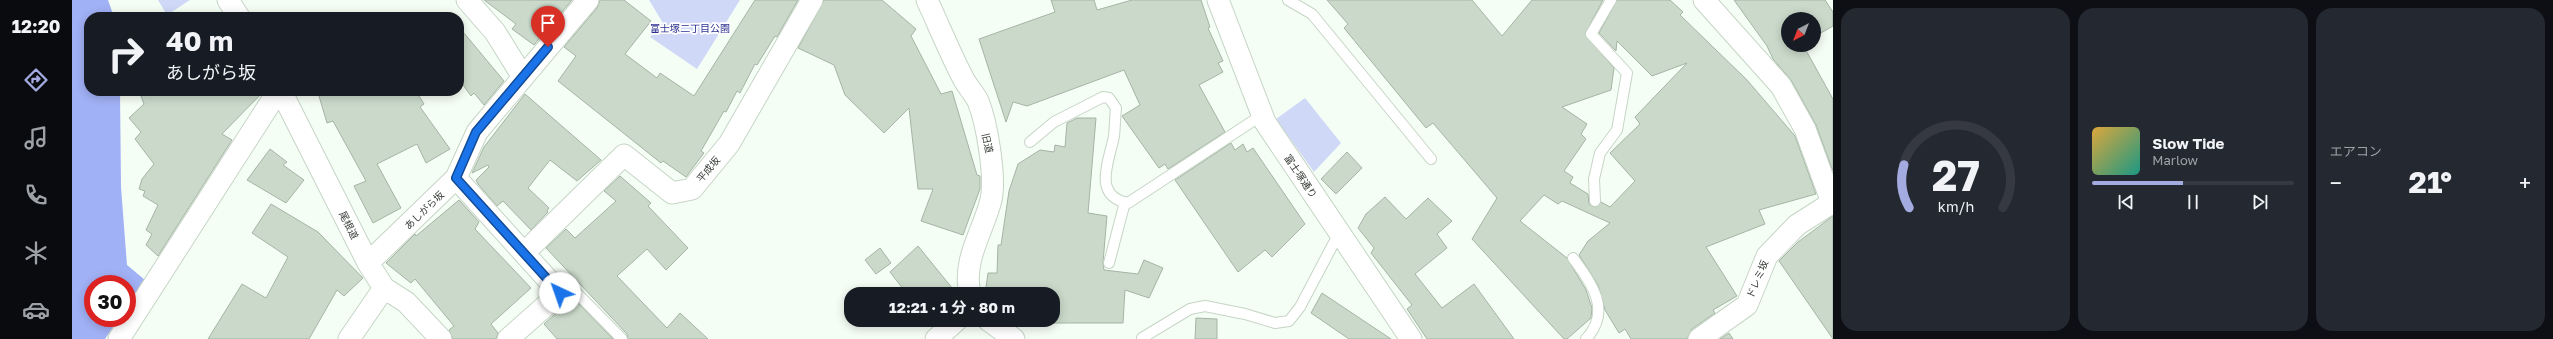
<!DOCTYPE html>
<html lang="ja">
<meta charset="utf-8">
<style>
:root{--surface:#171b24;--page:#242831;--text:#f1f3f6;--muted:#9ea1a6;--line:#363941;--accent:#a4abe1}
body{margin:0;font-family:"Golos Text","Noto Sans JP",sans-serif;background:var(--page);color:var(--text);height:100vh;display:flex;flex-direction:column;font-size:15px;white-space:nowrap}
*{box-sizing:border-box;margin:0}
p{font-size:13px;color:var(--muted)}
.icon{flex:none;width:22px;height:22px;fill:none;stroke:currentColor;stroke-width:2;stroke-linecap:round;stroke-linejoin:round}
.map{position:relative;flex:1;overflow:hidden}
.sheet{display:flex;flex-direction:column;gap:8px;padding:8px;background:#0d0f14;width:720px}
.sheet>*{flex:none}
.banner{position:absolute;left:12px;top:12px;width:380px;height:84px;border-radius:16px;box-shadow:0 2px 10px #0003;background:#171b24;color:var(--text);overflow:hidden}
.needle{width:26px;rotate:222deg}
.fabs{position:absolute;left:1709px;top:12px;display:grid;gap:8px}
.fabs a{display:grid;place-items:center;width:40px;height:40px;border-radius:50%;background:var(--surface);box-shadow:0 2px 10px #0003;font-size:20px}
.speed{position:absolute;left:12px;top:275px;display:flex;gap:8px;font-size:20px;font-weight:700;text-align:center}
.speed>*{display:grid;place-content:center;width:52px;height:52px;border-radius:50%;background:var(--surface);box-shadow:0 2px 10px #0003;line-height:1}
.speed .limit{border:6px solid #d22;background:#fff;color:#111}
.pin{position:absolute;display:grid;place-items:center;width:34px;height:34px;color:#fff;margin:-41px -17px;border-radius:50% 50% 50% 0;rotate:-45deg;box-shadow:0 0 4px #0007}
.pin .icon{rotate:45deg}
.me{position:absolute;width:44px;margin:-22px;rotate:318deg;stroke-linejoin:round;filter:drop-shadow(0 0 3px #0008)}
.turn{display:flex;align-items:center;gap:14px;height:84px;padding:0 16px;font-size:18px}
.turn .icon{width:52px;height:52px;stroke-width:2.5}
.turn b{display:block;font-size:28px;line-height:34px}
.big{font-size:30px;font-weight:700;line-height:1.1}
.sheet .card{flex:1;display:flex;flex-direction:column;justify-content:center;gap:6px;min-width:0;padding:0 14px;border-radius:16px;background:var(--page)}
.sheet .dial{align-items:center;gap:0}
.dial svg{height:104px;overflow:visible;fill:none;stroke:var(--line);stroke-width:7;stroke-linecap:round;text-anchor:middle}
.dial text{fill:var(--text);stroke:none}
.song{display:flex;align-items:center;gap:12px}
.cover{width:48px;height:48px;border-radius:6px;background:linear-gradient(135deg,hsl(40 70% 55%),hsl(170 70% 35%))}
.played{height:4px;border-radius:2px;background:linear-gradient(90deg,var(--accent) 45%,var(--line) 45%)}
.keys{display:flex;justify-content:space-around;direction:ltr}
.heat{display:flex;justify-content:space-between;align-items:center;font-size:22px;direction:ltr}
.sheet .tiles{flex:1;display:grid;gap:8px;grid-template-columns:repeat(3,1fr)}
.trip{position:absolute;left:772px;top:287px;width:216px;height:40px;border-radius:16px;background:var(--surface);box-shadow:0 2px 10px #0003;font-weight:700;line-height:40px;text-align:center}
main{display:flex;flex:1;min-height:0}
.tabs{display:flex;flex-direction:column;width:72px;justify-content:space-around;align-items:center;background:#090b0e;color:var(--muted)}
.tabs .icon{width:28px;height:28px}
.tabs .active{color:var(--accent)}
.tabs b{font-size:18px;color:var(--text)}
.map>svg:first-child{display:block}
</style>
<main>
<nav class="tabs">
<b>12:20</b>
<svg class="icon active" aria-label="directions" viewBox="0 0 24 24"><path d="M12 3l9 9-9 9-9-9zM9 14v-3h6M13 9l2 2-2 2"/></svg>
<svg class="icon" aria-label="music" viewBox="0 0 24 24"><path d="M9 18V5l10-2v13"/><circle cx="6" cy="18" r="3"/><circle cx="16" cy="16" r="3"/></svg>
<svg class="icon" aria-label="phone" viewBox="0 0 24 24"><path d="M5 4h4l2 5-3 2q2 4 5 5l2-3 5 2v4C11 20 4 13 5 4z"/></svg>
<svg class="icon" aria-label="climate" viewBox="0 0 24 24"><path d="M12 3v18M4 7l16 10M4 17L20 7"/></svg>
<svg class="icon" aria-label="car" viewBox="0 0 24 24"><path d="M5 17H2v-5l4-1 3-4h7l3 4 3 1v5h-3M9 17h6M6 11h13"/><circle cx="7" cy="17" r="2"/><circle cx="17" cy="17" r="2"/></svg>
</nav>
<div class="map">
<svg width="1761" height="339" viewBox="0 0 1761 339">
<rect width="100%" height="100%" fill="#f5fef5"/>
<path fill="#cfd8f7" d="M86,0H118L95,15Z
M577,0H668L625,69L578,37L591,23Z
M1233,98L1269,143L1242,172L1204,119Z"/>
<path fill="#a1b1f5" d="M0,0H36L42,17H17V91H48L49,187L55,265L73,280L55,307V284H21V318H47L33,339H0Z"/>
<path fill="#cad9ca" stroke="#a5b4a5" d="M412,0H500L462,45L440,29L444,24Z
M528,0H552L579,21L553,54L585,78L588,73L622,96L683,0H726L705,37L703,36L685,65L683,64L668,93L665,91L654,112L652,111L629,151L632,153L614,177L591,161L589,163L486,81L504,56L492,47L525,8Z
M752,0H810L844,29L839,36L869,94L880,91L905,175L908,176V189L891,235L849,221L861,189H846L837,108L812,133L773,95L762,65L726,48Z
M979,0H1022L1025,10L1060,0H1129L1138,27L1136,28L1151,61L1146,63L1151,72L1127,85L1153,132L1096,169L1093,164L1087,168L1050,116L1068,105L1052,70L955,106L941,102L934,122L907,39L983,12Z
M1255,0H1400L1430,36L1460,0H1531L1513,34L1542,68L1539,90L1490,107L1515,124L1509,134L1514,139L1492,171L1501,177L1498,183L1516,194L1517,204L1523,207L1529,202L1538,207L1563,181L1538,153L1568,124L1563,117L1615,63L1580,76L1545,41L1544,51L1527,33L1545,0H1598L1611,12L1608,15L1675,80L1723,136L1744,194L1687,210L1693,224L1634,247L1665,296L1641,310L1643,313L1620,329L1615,339H1559L1553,329L1547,333L1533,310L1526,285L1507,255L1516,241L1538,223L1490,201L1486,204L1472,195L1448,221L1495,258L1514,290L1520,308L1519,318L1495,339H1492L1400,239L1425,198L1361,123L1354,128L1272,28L1276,24Z
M1662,0H1753L1761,12V26L1742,37V19H1716V45H1731L1761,99V171L1744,125L1719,80L1701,59L1695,46Z
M387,27L432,81L412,105L402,93L399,96L387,79Z
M67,91H192L150,134L160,140L86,256L74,245L80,234L74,230L86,205L71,196L73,191L67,189L70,179L82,164L63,139L69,132L57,118L72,104Z
M262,91H344L352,104L348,107L378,149L354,163L345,144L305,164L329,208L301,223L282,186L294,181L261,121L255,123L247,96Z
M453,94L529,160L505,181L478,160L456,188L477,208L475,211L476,212L459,230L431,201L425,206L406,184L404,180L417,167L416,165L400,173L412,147Z
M1005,118H1024L1016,213L1035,216L1031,262L1032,270L1066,274L1072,260L1091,268L1077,298L1053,290L1051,323H980L981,294H913L916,273H925L926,245H929L937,191L946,164L968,150L982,152L983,145L993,147L995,123Z
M1159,143L1163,150L1171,144L1175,152L1181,148L1233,224L1200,257L1193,250L1166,272L1103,180Z
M198,149L215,162L211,165L232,180L214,203L175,180Z
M1275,152L1290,168L1264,194L1249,179Z
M548,176L579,203L576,206L616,248L594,270L575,249L545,276L595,328L608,313L636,339H556L555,334L474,248L494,229L503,238L544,201L532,191Z
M1313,197L1334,219L1356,198L1380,221L1365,234L1375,248L1343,274L1370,308L1402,284L1442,339H1355L1335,309L1340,305L1299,253L1302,248L1286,228L1294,214Z
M387,200L407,222L403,229L459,288L419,324L426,333L424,339H381L377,330L382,326L343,279L339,283L314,263L343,234L344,236Z
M199,204L246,232L291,278L272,296L265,290L237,339H136L170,284L194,298L216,257L180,233Z
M1761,216V339L1707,261L1726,242Z
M846,246L885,294H835L818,272Z
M808,248L819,263L804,274L793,260Z
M1250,293L1319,339H1277L1239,313Z
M501,298L541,339H485L472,324Z
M1124,318L1145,319V339H1123Z
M1657,333L1661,339H1648Z"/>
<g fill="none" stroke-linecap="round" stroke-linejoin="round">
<defs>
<path id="lane" d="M1216,0L1240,14L1359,159
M958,142L982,122L1031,97L1037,98L1044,108C1043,117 1043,127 1042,136C1038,159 1019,196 1056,203L1190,115
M1523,201L1522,179L1528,153L1545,130L1555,73L1519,34L1539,0
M1501,258C1520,284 1540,311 1514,339
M1037,263L1053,202
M488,293L498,286L550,339
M1070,338L1118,309L1133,306L1173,314L1203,323L1217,321L1228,307L1267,233"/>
<path id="street" d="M156,0L167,17
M395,0L423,32L451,77
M855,0C867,26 878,53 891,78C895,86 902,93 906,101C915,123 924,177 919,200C911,232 890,260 898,294
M1146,0L1193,122L1339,339
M1632,0L1709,86L1733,129L1760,203
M209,91L296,263L312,288L334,302L369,339
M384,178L488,293L436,339
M452,253L552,155L600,193L620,189L657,144L740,0
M296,263L384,178L405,132L516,0
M916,320L942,339
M47,339L206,91
M277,339L312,288
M864,339L885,320
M1627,339L1675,305L1695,256L1725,225L1761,202"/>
</defs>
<use href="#lane" stroke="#c6d5c6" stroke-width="12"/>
<use href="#street" stroke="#c6d5c6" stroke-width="23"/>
<use href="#lane" stroke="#fff" stroke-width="10"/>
<use href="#street" stroke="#fff" stroke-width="21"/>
</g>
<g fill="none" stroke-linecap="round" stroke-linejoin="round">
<defs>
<path id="route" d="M476,47L404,132L384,178L488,293"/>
</defs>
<use href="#route" stroke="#114b97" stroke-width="10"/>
<use href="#route" stroke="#1a73e8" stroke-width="7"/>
</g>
<g text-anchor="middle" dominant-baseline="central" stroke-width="3.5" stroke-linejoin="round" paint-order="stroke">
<g font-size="10" fill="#2a308e" stroke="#fff">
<text x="618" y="28">富士塚二丁目公園</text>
</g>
<g font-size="10" fill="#373d37" stroke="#fff">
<text transform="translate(916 143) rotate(77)">旧道</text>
<text transform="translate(636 169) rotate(-50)">平成坂</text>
<text transform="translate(1229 176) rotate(56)">富士塚通り</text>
<text transform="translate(352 210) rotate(-44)">あしがら坂</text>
<text transform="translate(277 225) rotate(63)">尾根道</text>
<text transform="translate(1685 279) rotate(-67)">ドレミ坂</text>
</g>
</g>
</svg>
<div class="fabs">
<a><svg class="needle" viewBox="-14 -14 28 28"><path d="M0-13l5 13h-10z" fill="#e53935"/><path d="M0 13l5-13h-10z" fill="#9ea1a6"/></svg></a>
</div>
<div class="speed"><div class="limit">30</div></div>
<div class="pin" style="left:476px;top:47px;background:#d93025"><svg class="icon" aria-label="arrive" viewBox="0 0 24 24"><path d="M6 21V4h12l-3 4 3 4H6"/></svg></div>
<svg class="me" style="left:488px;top:293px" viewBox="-20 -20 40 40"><circle r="19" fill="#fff"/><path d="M0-13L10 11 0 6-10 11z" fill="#1a73e8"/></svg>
<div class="trip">12:21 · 1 分 · 80 m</div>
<div class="banner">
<div class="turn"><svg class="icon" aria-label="right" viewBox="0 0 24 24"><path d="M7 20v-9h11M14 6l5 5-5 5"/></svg><div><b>40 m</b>あしがら坂</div></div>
</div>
</div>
<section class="sheet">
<div class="tiles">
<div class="card dial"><svg viewBox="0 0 100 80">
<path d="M14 69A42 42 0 1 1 86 69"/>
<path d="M14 69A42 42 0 0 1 10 36" stroke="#a4abe1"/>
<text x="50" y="56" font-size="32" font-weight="700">27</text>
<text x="50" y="72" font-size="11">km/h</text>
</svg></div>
<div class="card">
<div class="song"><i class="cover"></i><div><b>Slow Tide</b><p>Marlow</p></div></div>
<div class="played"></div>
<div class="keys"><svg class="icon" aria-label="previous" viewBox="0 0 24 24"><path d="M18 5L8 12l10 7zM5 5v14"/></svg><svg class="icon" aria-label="pause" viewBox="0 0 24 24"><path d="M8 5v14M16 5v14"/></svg><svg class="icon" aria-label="next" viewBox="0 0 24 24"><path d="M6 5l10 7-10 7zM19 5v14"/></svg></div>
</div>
<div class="card"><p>エアコン</p>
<div class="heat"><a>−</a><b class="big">21°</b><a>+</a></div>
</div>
</div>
</section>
</main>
